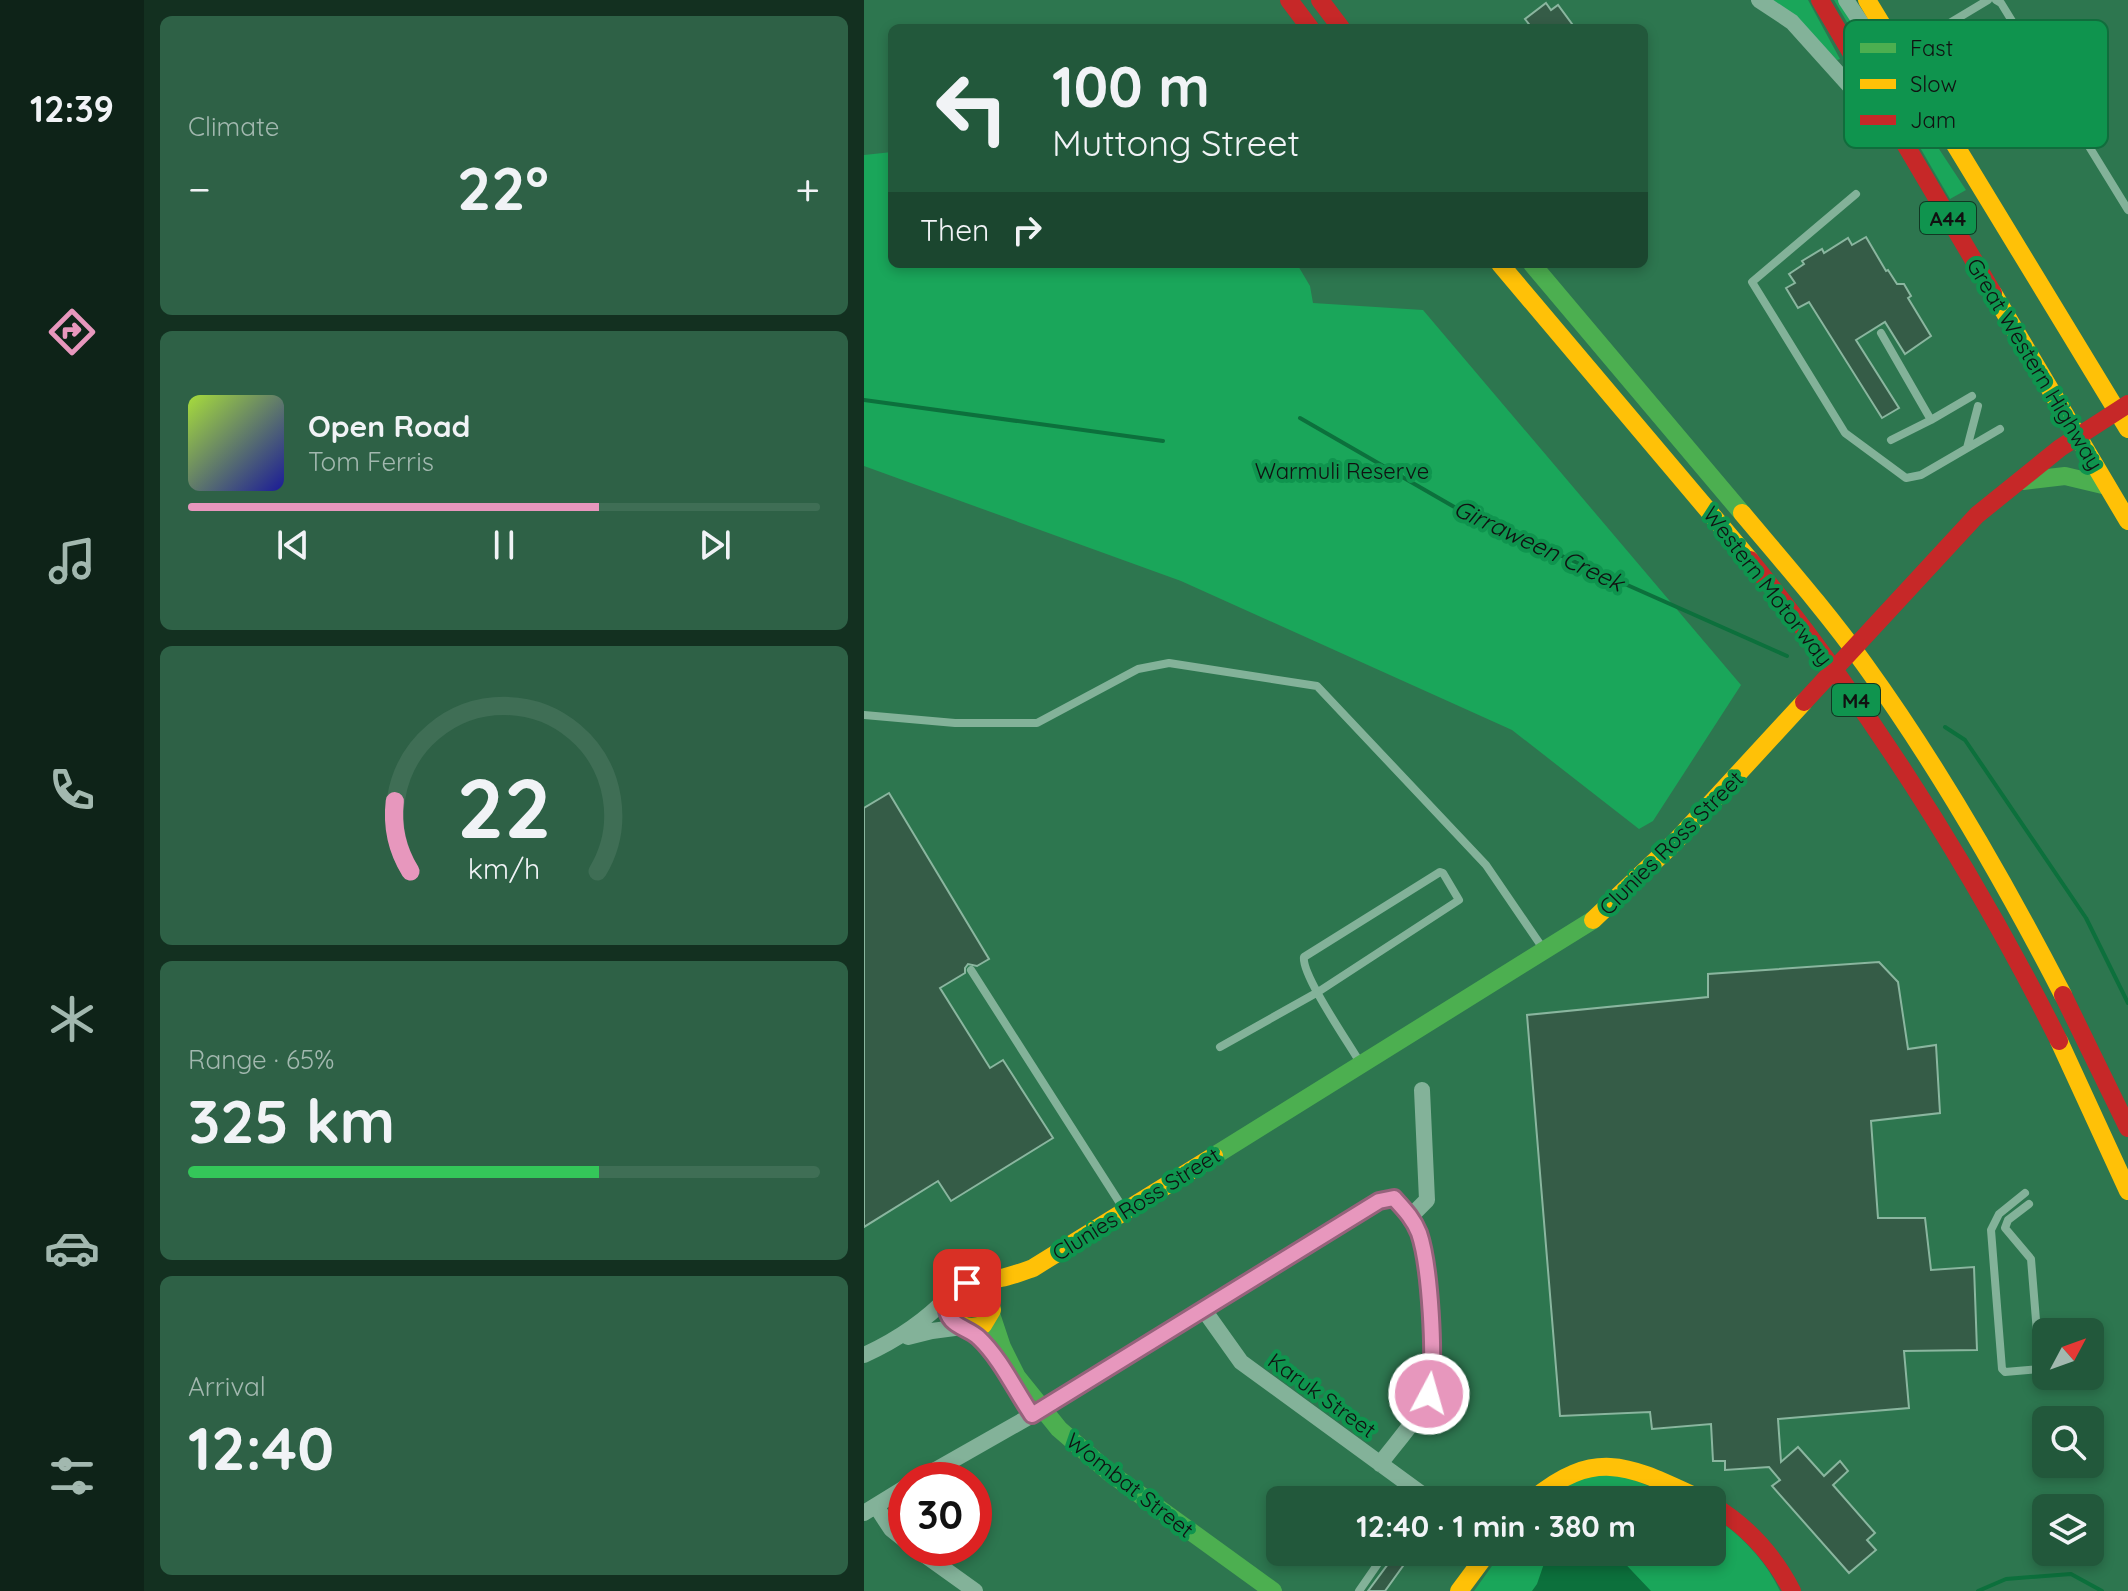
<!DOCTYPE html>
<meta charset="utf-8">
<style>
:root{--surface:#22583b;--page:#2e6146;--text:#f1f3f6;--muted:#a2b8af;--line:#3f6e55;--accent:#e797bd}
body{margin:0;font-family:Quicksand,sans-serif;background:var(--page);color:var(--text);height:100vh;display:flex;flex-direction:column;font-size:30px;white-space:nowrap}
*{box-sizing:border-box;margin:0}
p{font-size:26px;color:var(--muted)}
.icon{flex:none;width:44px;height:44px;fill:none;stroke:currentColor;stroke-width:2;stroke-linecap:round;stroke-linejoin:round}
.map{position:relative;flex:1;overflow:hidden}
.drawer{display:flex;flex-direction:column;gap:16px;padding:16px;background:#133020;width:720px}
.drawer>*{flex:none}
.top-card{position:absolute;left:24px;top:24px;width:760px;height:244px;border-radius:12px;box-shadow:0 4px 12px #0003;background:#22583b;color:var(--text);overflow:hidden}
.needle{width:52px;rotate:49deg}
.buttons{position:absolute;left:1168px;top:1318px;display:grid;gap:16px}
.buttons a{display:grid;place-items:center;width:72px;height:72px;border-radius:12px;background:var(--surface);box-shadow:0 4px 12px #0003;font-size:40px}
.speed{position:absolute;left:24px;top:1462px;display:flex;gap:16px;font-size:40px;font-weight:700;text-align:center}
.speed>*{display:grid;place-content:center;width:104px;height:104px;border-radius:50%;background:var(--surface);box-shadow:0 4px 12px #0003;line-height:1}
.speed .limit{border:12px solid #d22;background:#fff;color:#111}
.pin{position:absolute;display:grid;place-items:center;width:68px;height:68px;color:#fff;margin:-34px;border-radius:16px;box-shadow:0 4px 12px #0006}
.me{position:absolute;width:88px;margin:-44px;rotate:6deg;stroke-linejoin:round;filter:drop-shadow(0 0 6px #0008)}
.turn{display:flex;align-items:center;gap:28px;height:168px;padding:0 32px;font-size:36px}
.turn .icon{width:104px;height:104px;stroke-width:2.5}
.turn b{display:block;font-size:56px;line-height:68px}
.then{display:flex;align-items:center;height:76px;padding:0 32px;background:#0003;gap:16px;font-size:30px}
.big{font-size:60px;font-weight:700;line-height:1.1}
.drawer .card{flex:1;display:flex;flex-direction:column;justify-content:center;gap:12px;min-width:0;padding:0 28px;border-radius:12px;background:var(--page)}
.drawer .dial{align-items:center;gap:0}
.dial svg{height:208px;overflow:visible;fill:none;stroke:var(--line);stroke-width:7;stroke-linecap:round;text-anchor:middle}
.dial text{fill:var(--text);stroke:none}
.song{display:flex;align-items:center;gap:24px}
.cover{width:96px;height:96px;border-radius:12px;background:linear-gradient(135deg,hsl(80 70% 55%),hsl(240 70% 35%))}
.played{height:8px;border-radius:4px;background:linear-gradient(90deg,var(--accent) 65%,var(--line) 65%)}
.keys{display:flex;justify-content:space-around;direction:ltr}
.heat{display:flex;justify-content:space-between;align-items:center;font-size:44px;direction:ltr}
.charge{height:12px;border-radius:6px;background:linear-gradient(90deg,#34c759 65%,var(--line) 0)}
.trip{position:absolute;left:402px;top:1486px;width:460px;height:80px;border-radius:12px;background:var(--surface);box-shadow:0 4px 12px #0003;font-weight:700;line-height:80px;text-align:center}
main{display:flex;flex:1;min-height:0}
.menu{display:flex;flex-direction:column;width:144px;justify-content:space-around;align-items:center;background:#0e2318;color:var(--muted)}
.menu .icon{width:56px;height:56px}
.menu .current{color:var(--accent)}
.menu b{font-size:36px;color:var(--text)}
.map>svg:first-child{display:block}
</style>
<main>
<nav class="menu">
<b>12:39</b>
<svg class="icon current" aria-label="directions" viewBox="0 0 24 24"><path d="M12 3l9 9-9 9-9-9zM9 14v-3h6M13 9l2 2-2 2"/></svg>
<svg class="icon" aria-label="music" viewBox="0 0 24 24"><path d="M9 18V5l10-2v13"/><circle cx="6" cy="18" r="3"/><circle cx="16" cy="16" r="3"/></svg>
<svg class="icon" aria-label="phone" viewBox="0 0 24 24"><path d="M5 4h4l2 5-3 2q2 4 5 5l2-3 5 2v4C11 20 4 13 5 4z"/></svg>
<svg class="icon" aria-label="climate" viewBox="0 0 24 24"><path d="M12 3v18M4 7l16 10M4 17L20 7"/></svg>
<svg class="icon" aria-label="car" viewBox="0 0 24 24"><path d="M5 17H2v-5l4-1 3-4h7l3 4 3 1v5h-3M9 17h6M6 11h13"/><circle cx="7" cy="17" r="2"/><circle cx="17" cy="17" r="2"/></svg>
<svg class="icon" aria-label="filters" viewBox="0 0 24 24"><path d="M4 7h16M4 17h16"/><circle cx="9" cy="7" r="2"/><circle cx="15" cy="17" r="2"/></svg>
</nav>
<section class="drawer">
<div class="card"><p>Climate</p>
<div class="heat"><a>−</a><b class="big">22°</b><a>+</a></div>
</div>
<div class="card">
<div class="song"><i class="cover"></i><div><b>Open Road</b><p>Tom Ferris</p></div></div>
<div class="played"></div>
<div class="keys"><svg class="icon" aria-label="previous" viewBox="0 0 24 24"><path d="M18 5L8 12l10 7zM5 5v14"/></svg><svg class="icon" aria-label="pause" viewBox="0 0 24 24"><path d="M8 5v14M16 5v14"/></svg><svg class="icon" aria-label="next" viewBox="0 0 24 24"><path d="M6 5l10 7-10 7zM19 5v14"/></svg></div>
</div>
<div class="card dial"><svg viewBox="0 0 100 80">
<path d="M14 69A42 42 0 1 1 86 69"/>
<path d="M14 69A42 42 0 0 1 8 42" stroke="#e797bd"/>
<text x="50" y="56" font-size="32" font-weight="700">22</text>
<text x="50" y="72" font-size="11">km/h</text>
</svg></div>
<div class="card"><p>Range · 65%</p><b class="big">325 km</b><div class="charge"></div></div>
<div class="card"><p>Arrival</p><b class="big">12:40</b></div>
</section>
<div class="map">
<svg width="1264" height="1591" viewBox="0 0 1264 1591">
<rect width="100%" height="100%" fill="#2d764f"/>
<path fill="#1aa65a" d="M909,0H944L976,59L973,60L937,23Z
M970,0H977L1102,190L1086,199Z
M28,152V264H433L446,286L449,303L559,310L877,685L789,821L775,829L648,730L317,581L0,466V155Z
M736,1474L758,1475L818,1500H680L701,1484Z
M848,1516C876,1533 902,1561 916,1591H610L638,1552H848Z"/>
<path fill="#0c703c" d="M684,1552H750L787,1591H668L673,1584Z"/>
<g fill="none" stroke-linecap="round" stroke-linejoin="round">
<path stroke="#0c703c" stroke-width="4" d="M0,400L299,441
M436,418L599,512L923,656
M1081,727L1101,740L1222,918L1264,1003
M1114,1591L1142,1579L1207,1574L1238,1591"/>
</g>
<path fill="#355c47" stroke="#8ab69f" stroke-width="2" d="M682,3L687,10L694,5L711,28H668L661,19Z
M1002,237L1022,271L1024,270L1033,284H1040L1047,296L1044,298L1067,336L1041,354L1021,322L992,340L1035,408L1018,418L945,302L934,308L922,288L931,283L925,274L940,264L938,261L958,249L960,253L984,238L988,245Z
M25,793L125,959L113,966L104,964L101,968V973L76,988L126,1068L139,1060L189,1138L87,1201L74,1181L0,1227V808Z
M1015,962L1034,982L1044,1049L1072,1045L1076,1113L1007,1121L1014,1218H1061L1067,1270L1110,1267L1113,1350L1040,1351L1045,1408L914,1419L917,1462L934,1447L960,1476L976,1461L984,1471L969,1485L1011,1533L1003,1540L1012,1550L985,1573L908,1486L916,1480L905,1467L861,1470V1461H849L847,1424L788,1429L786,1412L696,1416L663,1015L844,997V974Z
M533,1552H549L521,1591H504Z"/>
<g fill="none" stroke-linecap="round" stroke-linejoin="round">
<path stroke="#83b299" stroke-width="8" d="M1132,0L1137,3L1264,210
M1039,51L1124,0
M992,194L888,282L981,433L1042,478L1057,475L1136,429
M1017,333L1067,420L1108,396
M1027,440L1067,420
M1103,448L1114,406
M0,715L91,723H173L274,669L305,663L453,686L622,865L678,947
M107,970L259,1208
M356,1047L454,992L595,900L579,873L576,872L440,957C437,974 484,1042 495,1061
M1161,1193L1135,1214L1127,1230L1138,1369L1141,1372L1176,1369L1167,1259L1141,1228L1144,1220L1165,1204
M495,1591L522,1552"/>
<path stroke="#83b299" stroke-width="16" d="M895,0L928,22L1009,112
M982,0L1032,75
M340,1310L377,1362L566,1500
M44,1337L68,1331L98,1327
M0,1355C33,1340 60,1322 85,1296
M516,1464C532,1442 556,1418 565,1392C573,1366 565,1280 560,1250C558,1238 552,1227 547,1216L563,1200L558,1090
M54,1480L177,1410L515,1201L530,1198L547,1216
M12,1506L27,1529L42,1541
M0,1513L42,1487
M51,1548L111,1591"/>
<path stroke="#4caf50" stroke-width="18" d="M668,264L878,513
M1159,481L1201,476L1243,486
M350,1156L729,920
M127,1314L138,1347L153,1377L195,1429L246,1473L409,1591"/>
<path stroke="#ffc107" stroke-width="18" d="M1003,0L1264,429
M636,264L886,560
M1129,293L1264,521
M878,513C920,563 963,612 1001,665C1076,769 1140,881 1199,995
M729,920L811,842L940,702
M1195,1041L1264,1191
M110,1283L124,1293L128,1310L119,1325C104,1329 92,1326 84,1312C79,1280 116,1283 137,1278C148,1276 158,1272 169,1268L350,1156
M668,1500C734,1445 769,1468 839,1500
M595,1591L624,1552"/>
<path stroke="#c62828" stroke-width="18" d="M425,0L446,28
M456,0L477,28
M956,0L1129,293
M886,560C1006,708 1109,870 1195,1041
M940,702L1113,515L1196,448L1264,404
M1199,995L1264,1128
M848,1505C883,1526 909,1554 928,1591"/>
</g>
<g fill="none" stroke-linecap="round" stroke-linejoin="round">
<defs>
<path id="route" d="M103,1283C90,1287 80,1297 83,1311C87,1327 105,1328 115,1338C137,1359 151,1390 168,1415L515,1201L530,1198C540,1209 549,1218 555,1233C566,1265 572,1361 565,1394"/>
</defs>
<use href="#route" stroke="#96627b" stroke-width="20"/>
<use href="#route" stroke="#e797bd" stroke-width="14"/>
</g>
<g text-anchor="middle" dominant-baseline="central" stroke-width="8" stroke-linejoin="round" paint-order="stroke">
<g fill="#0f944e" stroke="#103823" stroke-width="2">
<rect x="1056" y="202" width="56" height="32" rx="6"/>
<rect x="968" y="684" width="48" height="32" rx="6"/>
</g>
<g font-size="20" font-weight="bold" fill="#111">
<text x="1084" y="218">A44</text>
<text x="992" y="700">M4</text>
</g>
<g font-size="22" fill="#111" stroke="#0f944e">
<text transform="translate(1171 364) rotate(59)">Great Western Highway</text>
<text transform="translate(904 586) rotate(52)">Western Motorway</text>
<text transform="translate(807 843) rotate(-45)">Clunies Ross Street</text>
<text transform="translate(272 1204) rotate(-32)">Clunies Ross Street</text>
<text transform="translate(458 1395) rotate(36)">Karuk Street</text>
<text transform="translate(266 1485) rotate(38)">Wombat Street</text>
</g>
<g font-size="22" fill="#111" stroke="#0f944e">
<text x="478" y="471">Warmuli Reserve</text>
</g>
<g font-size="24" font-style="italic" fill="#111" stroke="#0f944e">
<text transform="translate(675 545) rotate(25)">Girraween Creek</text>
</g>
</g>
<rect x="980" y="20" width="264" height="128" rx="12" fill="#0f944e" stroke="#106d3c" stroke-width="2"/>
<rect x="996" y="43" width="36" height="10" fill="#4caf50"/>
<rect x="996" y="79" width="36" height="10" fill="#ffc107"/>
<rect x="996" y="115" width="36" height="10" fill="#c62828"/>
<g font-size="22" fill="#111">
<text x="1046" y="56">Fast</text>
<text x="1046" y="92">Slow</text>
<text x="1046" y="128">Jam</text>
</g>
</svg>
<div class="buttons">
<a><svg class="needle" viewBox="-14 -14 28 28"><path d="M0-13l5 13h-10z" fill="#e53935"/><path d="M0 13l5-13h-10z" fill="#a2b8af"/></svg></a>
<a><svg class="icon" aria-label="search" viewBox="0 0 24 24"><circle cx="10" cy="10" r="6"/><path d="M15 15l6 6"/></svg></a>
<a><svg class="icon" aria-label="layers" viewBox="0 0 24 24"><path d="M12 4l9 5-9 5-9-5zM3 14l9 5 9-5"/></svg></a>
</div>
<div class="speed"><div class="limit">30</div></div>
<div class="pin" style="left:103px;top:1283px;background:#d93025"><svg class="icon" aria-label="arrive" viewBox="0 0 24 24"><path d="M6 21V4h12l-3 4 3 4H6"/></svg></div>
<svg class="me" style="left:565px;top:1394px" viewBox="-20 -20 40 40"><circle r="17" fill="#e797bd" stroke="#fff" stroke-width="3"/><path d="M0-11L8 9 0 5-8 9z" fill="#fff"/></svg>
<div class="trip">12:40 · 1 min · 380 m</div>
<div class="top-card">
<div class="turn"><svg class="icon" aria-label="left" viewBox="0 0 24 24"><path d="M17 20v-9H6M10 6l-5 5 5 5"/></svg><div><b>100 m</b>Muttong Street</div></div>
<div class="then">Then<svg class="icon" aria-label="right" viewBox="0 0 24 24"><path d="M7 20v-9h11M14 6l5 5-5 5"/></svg></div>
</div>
</div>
</main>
